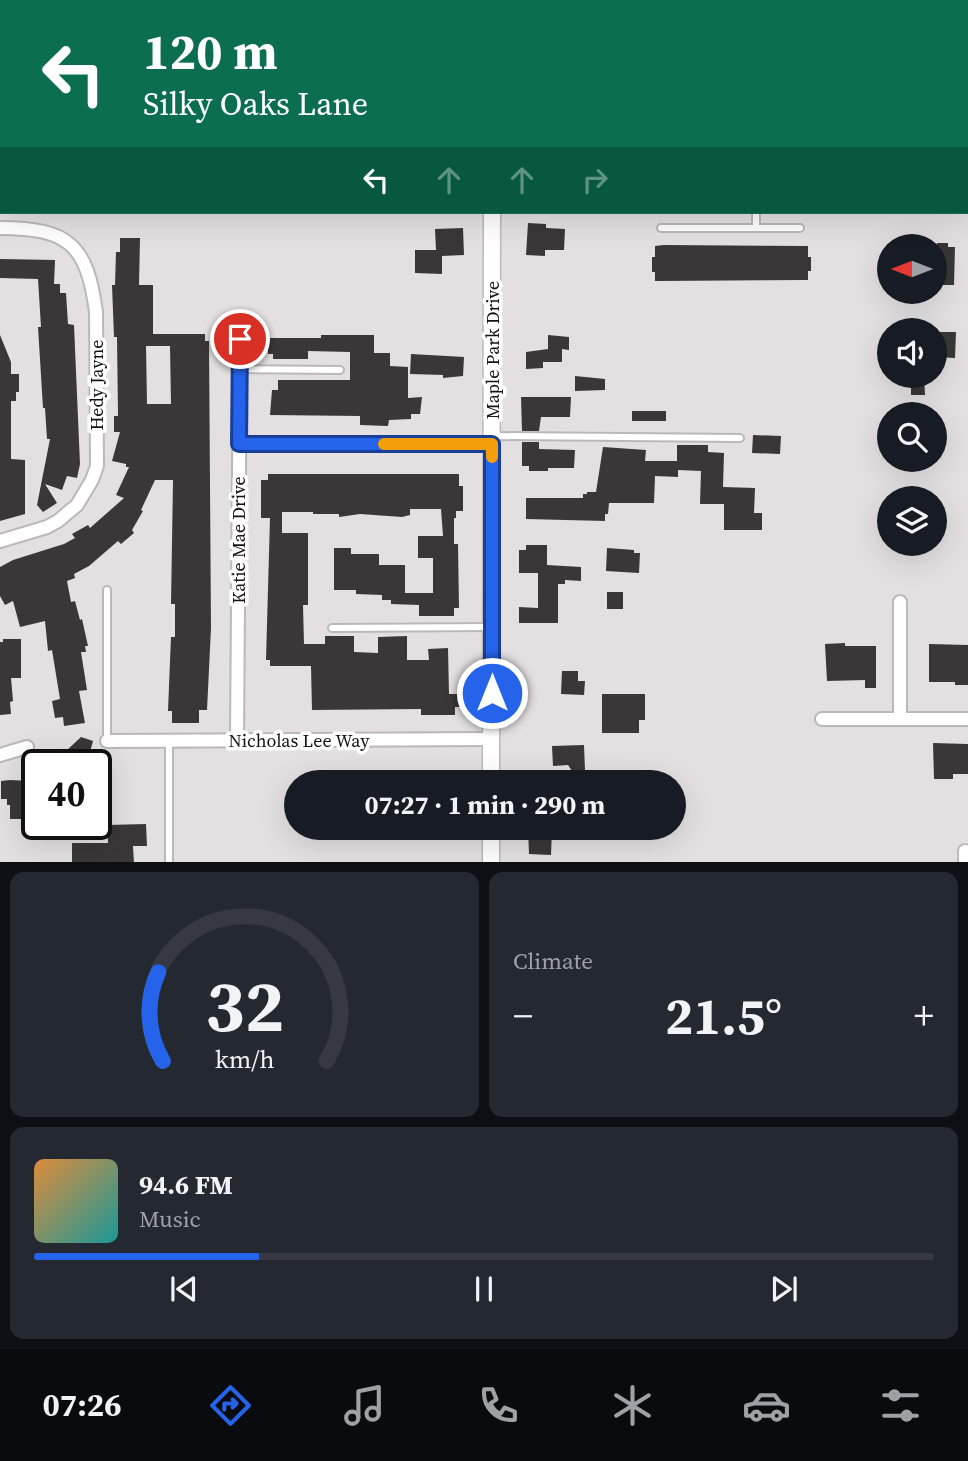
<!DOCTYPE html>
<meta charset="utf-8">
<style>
:root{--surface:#171b24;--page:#242831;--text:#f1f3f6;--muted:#9ea1a6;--line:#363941;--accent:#2563eb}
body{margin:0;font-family:"Source Serif 4",serif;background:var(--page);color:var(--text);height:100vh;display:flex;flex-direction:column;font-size:26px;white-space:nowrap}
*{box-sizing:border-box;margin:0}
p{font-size:23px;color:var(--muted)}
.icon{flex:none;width:38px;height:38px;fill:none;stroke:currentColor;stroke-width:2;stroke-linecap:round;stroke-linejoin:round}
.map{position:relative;height:862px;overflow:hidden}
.side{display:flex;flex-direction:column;gap:10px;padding:10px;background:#0d0f14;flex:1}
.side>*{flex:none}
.guide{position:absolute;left:0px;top:0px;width:970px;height:214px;box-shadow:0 7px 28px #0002;background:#0b6e4f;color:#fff;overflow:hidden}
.needle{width:46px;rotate:270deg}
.fabs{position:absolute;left:877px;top:234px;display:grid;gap:14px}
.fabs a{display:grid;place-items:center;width:70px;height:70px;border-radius:50%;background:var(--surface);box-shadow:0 7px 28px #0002;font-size:35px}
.speed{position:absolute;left:21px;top:749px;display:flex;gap:14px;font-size:35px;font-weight:700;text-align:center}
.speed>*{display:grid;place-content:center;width:91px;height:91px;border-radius:50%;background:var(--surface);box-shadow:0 7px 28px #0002;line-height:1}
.speed .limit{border:4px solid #111;border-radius:10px;background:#fff;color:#111}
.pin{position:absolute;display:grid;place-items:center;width:60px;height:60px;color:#fff;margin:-30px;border:4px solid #fff;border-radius:50%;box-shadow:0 2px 7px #0007}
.me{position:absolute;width:77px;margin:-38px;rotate:0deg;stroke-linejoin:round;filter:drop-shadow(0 0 5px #0008)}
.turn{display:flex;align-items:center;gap:24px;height:147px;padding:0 28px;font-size:32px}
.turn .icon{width:91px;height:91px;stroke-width:2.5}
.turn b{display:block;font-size:49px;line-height:60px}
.lanes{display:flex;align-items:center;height:66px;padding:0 28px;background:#0003;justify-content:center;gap:35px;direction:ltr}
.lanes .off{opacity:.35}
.big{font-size:52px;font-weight:700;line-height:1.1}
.side .tile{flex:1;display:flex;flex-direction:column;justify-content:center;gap:10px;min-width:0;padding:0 24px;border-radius:14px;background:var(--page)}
.side .dial{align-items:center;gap:0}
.dial svg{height:182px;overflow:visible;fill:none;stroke:var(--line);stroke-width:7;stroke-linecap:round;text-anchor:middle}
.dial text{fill:var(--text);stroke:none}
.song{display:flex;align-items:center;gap:21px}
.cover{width:84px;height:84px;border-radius:10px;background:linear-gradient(135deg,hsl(30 70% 55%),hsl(180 70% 35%))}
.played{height:7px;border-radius:4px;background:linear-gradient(90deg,var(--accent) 25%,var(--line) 25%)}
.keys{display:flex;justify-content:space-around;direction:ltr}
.heat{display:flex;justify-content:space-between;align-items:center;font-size:38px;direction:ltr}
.side .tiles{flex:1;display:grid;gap:10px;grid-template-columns:1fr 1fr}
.tile:last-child{grid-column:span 2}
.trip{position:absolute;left:284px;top:770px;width:402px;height:70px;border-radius:35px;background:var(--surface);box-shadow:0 7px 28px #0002;font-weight:700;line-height:70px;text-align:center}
.tab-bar{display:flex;height:112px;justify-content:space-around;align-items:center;background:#090b0e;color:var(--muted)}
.tab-bar .icon{width:49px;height:49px}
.tab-bar .on{color:var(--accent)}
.tab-bar b{font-size:32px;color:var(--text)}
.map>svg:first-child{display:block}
</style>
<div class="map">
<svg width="968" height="863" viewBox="0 0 968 863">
<rect width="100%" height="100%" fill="#e4e0e2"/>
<path fill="#ded3d9" d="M0,0H159L2,2L0,158Z"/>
<path fill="#3a3739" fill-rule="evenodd" d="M528,223L546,224V228L565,229L564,250H545V256L526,255Z
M463,228L464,255L442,256V274L415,273V250H436L435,229Z
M120,238H140L139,285H153V334H205V341H209L211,628L207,710H199V723H172V711H168L171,637H175V604H171L173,480H155L141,510L143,511L132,530L134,533L121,544L118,541L89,566L74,574L75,578L67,581L71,602L75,601L80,620L82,619L88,646H85L86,652H81L87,690L79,691L85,723L64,726L63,717L55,718L52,701L60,699L52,650L48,651L45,621L20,627L13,601L5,605L0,596V567L13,560L64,544L75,538L72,534L88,525L90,528L124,498L116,495L129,467H126V464L112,461L120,432H114V416H118L117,337H114L112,285H115L116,252H120ZM146,346H170L171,404H147Z
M937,243H948V247H955L954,285H934V247H937Z
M664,245L808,246V257H811V271H808V280L655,281V272H652V257H655V246Z
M0,259L55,260L54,284H60V293H66L68,324L74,325L80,464L77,478L67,476L62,490L45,484L57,503L43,512L37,505L50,439H47L45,408H43L38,327H41L38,279L0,278Z
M934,332H956L955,358L934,357Z
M0,335L11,362V374H19V392H16V401H11V459L25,460V514L0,521Z
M321,335H374V353H390V366L408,367V398L422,397L420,414H411V419L389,420L388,426L360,425V416L270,415L272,390H278V380H350V352L308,351V359H273V354H268V338H321Z
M548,335L569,337V350L562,349V362H543V368L526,369V352L548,349Z
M411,354L464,357L463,376L443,378V375L410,374Z
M575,376L605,379V390L575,391Z
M911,376H924L925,395H911Z
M521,397H571L570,417H541L539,431H522Z
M632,411H666V421H632Z
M753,435L781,436L780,454L752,453Z
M522,442H539V449L575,450L574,468H548V471H529V466H522Z
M677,445H708V452L724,453L723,487L755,488L754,513H762V530H724V504H700L701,471L678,470V477L655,476L654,503H609L608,514H605V521L526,519V498H583V494H587V492H596L603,447L646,450L645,461H677Z
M268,474H459V486H463V511H456V518H454V544H458L459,608H454V616H419V605L391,604V600H382V595L356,594V590H334V548H351V554H379V565H405V593H433V558H418V536H443L441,509H410V515L402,517L360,514L339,517V514H313V512H282V533H308V605H303L304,644H325V636H354V652L378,653V637L407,636V660H429L428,649L448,648L449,694H460V707H455V715H421V709L312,710L311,666H270V660H266L270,518H261V480H268Z
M526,545H547V565L581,567V581L565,580V584H558V623H519V607L538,608V573H519V550H526Z
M607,548L634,550V553H640L639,573L606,571Z
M607,592H623V609H607Z
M3,639H21V678H11L13,701L10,702L11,714L0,715V642H3Z
M845,643V646H876V688H865V680L827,681L825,644Z
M929,644L968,645V685H955V682H929Z
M562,671H578V681H585L584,695L561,694Z
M602,694H645V720H639V733H602Z
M81,737L93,741L88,759L65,752Z
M933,743L968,744V774H953V779H934Z
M584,745L585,770L572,771L568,765L553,766L552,746Z
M10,780L30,781V798H25V819H10V805H7V799H1V781Z
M146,824L147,846H133L134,863H72V843H108L107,825Z
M528,828H552L551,855L529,854Z"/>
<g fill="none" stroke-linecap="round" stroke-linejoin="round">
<defs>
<path id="service" d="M743,0L745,2
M703,1V0
M802,2L804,0
M968,55V54
M661,228H800
M756,228V212
M240,369L340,370
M494,436L740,438
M107,590V741
M332,628L490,627
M169,741V863"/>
<path id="minor" d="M236,0V2
M0,228C69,228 87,245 96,312L97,466L92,480L77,505L58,521L47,527L0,541
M239,444H492
M900,602V719
M822,719H968
M107,741L491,739
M237,741L240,339
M0,755L27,747
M965,851V863"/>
<path id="tertiary" d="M492,0V2
M964,0L966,2
M491,782L492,212
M491,863V828"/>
</defs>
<use href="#service" stroke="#bbb8b9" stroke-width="10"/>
<use href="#minor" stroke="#bbb8b9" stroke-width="16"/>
<use href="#tertiary" stroke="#bbb8b9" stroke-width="19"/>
<use href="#service" stroke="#fff" stroke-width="6"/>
<use href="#minor" stroke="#fff" stroke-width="12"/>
<use href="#tertiary" stroke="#fff" stroke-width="16"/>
</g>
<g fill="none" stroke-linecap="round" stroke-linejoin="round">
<defs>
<path id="route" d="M240,339L239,444H492V693"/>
</defs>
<use href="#route" stroke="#184099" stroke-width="18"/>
<use href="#route" stroke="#2563eb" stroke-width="12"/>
<path stroke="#f59e0b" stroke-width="12" d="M384,444H492V457"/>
</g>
<g text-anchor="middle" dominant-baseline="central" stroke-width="7" stroke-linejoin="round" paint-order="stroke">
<g font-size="18" fill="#141314" stroke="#fff">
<text transform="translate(492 350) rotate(-90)">Maple Park Drive</text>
<text transform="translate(96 385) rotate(-90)">Hedy Jayne</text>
<text transform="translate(238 540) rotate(-90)">Katie Mae Drive</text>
<text x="299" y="740">Nicholas Lee Way</text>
</g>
</g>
</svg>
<div class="fabs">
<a><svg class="needle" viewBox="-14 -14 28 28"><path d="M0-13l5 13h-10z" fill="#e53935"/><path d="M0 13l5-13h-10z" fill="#9ea1a6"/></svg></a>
<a><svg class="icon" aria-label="sound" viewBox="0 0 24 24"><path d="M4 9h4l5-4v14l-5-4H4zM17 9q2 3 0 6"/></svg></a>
<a><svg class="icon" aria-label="search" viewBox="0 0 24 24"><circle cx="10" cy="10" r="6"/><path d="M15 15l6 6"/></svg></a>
<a><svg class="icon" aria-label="layers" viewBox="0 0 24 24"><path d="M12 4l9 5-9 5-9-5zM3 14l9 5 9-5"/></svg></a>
</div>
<div class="speed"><div class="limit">40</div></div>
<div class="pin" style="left:240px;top:339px;background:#d93025"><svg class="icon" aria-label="arrive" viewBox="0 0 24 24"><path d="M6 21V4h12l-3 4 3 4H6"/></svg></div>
<svg class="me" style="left:492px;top:693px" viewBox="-20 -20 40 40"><circle r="17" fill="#2563eb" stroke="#fff" stroke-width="3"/><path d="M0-11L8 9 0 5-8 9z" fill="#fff"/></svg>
<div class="trip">07:27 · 1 min · 290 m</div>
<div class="guide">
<div class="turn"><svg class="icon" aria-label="left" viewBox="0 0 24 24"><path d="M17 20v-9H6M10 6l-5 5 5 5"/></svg><div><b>120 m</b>Silky Oaks Lane</div></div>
<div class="lanes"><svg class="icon" aria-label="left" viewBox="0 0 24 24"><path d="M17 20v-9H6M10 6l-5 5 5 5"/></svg><svg class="icon off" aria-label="ahead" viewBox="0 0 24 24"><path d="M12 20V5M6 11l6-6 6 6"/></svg><svg class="icon off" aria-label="ahead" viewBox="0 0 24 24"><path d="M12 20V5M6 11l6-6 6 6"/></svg><svg class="icon off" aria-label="right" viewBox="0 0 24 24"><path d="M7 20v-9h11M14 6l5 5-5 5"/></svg></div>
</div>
</div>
<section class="side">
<div class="tiles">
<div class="tile dial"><svg viewBox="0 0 100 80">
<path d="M14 69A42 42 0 1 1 86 69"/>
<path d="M14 69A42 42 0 0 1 12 30" stroke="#2563eb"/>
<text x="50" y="56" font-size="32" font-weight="700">32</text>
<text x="50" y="72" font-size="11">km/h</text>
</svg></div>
<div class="tile"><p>Climate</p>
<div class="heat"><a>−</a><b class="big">21.5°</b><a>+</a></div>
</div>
<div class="tile">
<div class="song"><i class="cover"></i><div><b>94.6 FM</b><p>Music</p></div></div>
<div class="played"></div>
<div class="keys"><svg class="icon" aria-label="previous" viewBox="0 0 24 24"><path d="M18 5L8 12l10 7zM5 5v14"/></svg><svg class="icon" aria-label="pause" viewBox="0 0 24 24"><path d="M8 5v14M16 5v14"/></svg><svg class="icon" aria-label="next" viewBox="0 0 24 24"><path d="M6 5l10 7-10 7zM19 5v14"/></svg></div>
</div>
</div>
</section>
<nav class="tab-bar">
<b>07:26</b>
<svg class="icon on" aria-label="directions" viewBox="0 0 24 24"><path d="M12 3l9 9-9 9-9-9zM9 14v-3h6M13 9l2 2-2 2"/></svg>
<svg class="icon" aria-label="music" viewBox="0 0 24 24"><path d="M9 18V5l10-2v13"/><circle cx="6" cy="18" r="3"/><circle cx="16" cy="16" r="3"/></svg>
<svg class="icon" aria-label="phone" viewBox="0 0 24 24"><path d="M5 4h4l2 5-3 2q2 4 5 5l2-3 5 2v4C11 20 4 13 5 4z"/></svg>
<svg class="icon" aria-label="climate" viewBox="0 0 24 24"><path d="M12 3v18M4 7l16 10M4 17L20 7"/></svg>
<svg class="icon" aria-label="car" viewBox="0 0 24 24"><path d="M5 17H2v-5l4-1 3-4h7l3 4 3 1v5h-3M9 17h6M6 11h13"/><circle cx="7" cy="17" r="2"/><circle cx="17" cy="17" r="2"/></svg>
<svg class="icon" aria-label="filters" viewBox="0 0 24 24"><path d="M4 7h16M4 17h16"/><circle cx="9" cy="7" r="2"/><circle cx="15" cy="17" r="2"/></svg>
</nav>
